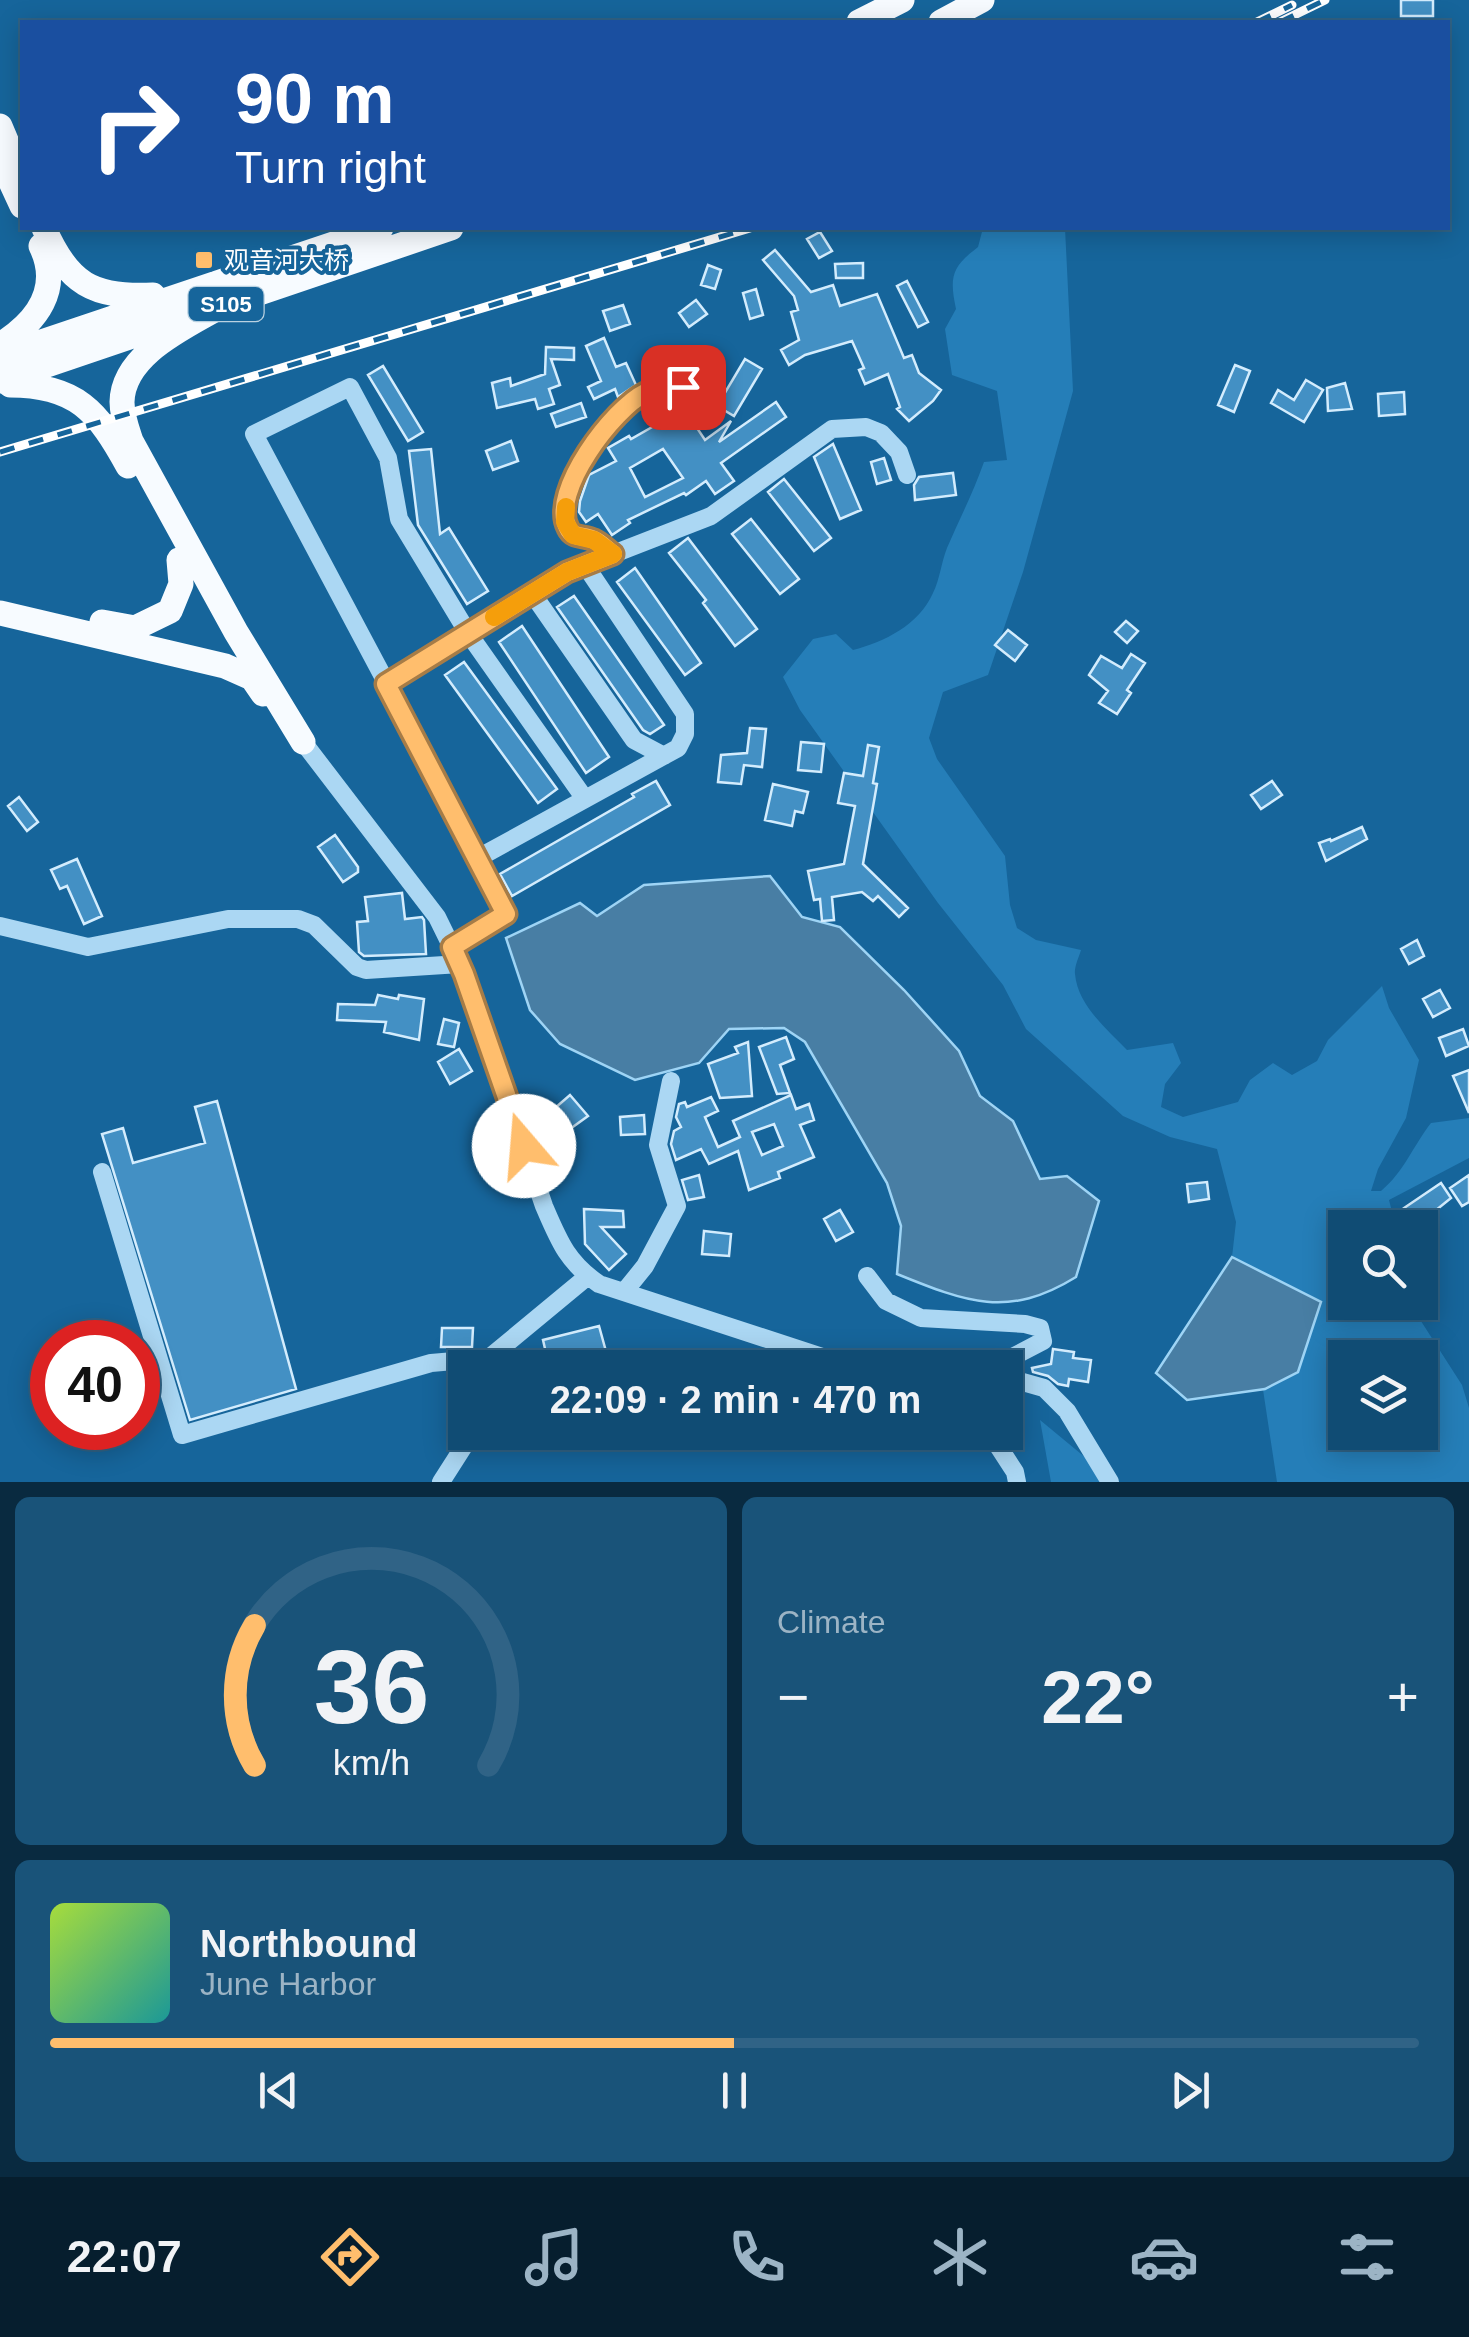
<!DOCTYPE html>
<meta charset="utf-8">
<style>
:root{--surface:#104c74;--page:#195379;--text:#f1f3f6;--muted:#9cb4c5;--line:#306386;--accent:#ffbe6d}
body{margin:0;font-family:Helvetica,"Noto Sans SC",sans-serif;background:var(--page);color:var(--text);height:100vh;display:flex;flex-direction:column;font-size:38px;white-space:nowrap}
*{box-sizing:border-box;margin:0}
p{font-size:32px;color:var(--muted)}
.icon{flex:none;width:55px;height:55px;fill:none;stroke:currentColor;stroke-width:2;stroke-linecap:round;stroke-linejoin:round}
.map{position:relative;height:1482px;overflow:hidden}
.sheet{display:flex;flex-direction:column;gap:15px;padding:15px;background:#092a40;flex:1}
.sheet>*{flex:none}
.hud{position:absolute;left:20px;top:20px;width:1430px;height:210px;border-radius:0px;box-shadow:0 5px 25px #0003,0 0 0 2px var(--line);background:#1a4fa0;color:#fff;overflow:hidden}
.tools{position:absolute;left:1328px;top:1210px;display:grid;gap:20px}
.tools a{display:grid;place-items:center;width:110px;height:110px;border-radius:0px;background:var(--surface);box-shadow:0 5px 25px #0003,0 0 0 2px var(--line);font-size:50px}
.speed{position:absolute;left:30px;top:1320px;display:flex;gap:20px;font-size:50px;font-weight:700;text-align:center}
.speed>*{display:grid;place-content:center;width:130px;height:130px;border-radius:50%;background:var(--surface);box-shadow:0 5px 25px #0003,0 0 0 2px var(--line);line-height:1}
.speed .limit{border:15px solid #d22;background:#fff;color:#111}
.pin{position:absolute;display:grid;place-items:center;width:85px;height:85px;color:#fff;margin:-42px;border-radius:20px;box-shadow:0 5px 15px #0006}
.me{position:absolute;width:110px;margin:-55px;rotate:342deg;stroke-linejoin:round;filter:drop-shadow(0 0 8px #0008)}
.turn{display:flex;align-items:center;gap:35px;height:210px;padding:0 50px;font-size:45px}
.turn .icon{width:130px;height:130px;stroke-width:2.5}
.turn b{display:block;font-size:70px;line-height:85px}
.big{font-size:75px;font-weight:700;line-height:1.1}
.sheet .widget{flex:1;display:flex;flex-direction:column;justify-content:center;gap:15px;min-width:0;padding:0 35px;border-radius:15px;background:var(--page)}
.sheet .dial{align-items:center;gap:0}
.dial svg{height:260px;overflow:visible;fill:none;stroke:var(--line);stroke-width:7;stroke-linecap:round;text-anchor:middle}
.dial text{fill:var(--text);stroke:none}
.song{display:flex;align-items:center;gap:30px}
.cover{width:120px;height:120px;border-radius:15px;background:linear-gradient(135deg,hsl(80 70% 55%),hsl(180 70% 35%))}
.played{height:10px;border-radius:5px;background:linear-gradient(90deg,var(--accent) 50%,var(--line) 50%)}
.keys{display:flex;justify-content:space-around;direction:ltr}
.heat{display:flex;justify-content:space-between;align-items:center;font-size:55px;direction:ltr}
.sheet .tiles{flex:1;display:grid;gap:15px;grid-template-columns:1fr 1fr}
.widget:last-child{grid-column:span 2}
.trip{position:absolute;left:448px;top:1350px;width:575px;height:100px;border-radius:0px;background:var(--surface);box-shadow:0 5px 25px #0003,0 0 0 2px var(--line);font-weight:700;line-height:100px;text-align:center}
.tab-bar{display:flex;height:160px;justify-content:space-around;align-items:center;background:#061e2e;color:var(--muted)}
.tab-bar .icon{width:70px;height:70px}
.tab-bar .active{color:var(--accent)}
.tab-bar b{font-size:45px;color:var(--text)}
.map>svg:first-child{display:block}
</style>
<div class="map">
<svg width="1469" height="1482" viewBox="0 0 1469 1482">
<rect width="100%" height="100%" fill="#16659b"/>
<path fill="#257eb8" fill-rule="evenodd" d="M983,228H1065L1073,391L1023,572L988,675L943,692L929,738L937,759L1005,856L1010,905L1017,928L1036,940L1081,950C1079,957 1074,967 1075,974C1078,1006 1107,1029 1127,1050L1173,1043L1181,1063L1165,1084L1161,1107L1183,1117L1238,1102L1250,1080L1273,1063L1292,1075L1317,1061L1328,1040L1382,986L1389,1008L1419,1060L1406,1118L1378,1169L1371,1191H1381C1404,1172 1413,1146 1431,1123L1469,1118V1158L1389,1200L1396,1227L1345,1228V1302L1410,1304L1462,1385L1469,1408V1482H1277L1262,1383L1321,1302L1232,1257L1236,1222L1217,1149L1170,1137L1123,1116L1026,1029L1003,985L938,903L800,710L783,677L813,639L836,634L853,650C884,642 919,625 933,593C940,579 941,563 947,548C960,518 973,493 984,462L1007,460L997,391L952,375L945,329L956,309C949,276 952,267 978,247ZM1345,1358H1420V1432H1345Z
M1040,1420L1115,1482H1051Z"/>
<path fill="#487ea4" stroke="#9ed4f5" stroke-width="2.5" d="M770,876L802,917L840,927L904,990L959,1051L980,1096L1013,1121L1040,1179L1067,1176L1099,1201L1076,1277C1008,1319 966,1302 897,1274L901,1226L887,1183L805,1042L784,1028L729,1029L699,1063L635,1080L560,1044L530,1010L506,938L580,903L597,916L644,885Z
M1232,1257L1321,1302L1298,1372L1265,1389L1187,1400L1156,1373Z"/>
<path fill="#4390c4" stroke="#d3ecfd" stroke-width="2.5" fill-rule="evenodd" d="M1401,0H1433V16H1401Z
M820,232L832,251L819,258L807,239Z
M775,250L811,292L833,285L840,306L877,294L904,358L912,355L919,373L941,390L933,401L909,421L897,409L900,407L888,374L865,384L859,370L864,368L852,341L805,355L789,365L781,350L799,340L791,312L798,310L794,296L763,260Z
M863,263V278H836L835,264Z
M708,265L721,270L715,289L701,285Z
M907,281L928,322L918,327L897,286Z
M756,289L763,315L750,319L743,293Z
M696,300L707,314L689,327L679,313Z
M623,305L630,324L610,331L603,311Z
M604,338L616,367L626,363L636,385L618,397L615,389L594,399L588,387L601,381L586,346Z
M546,347L574,348V360L551,359L560,385L549,389L554,404L538,409L535,399L497,408L492,383L510,378L511,386L545,374Z
M745,359L762,369L734,416L717,406Z
M1235,365L1250,371L1234,412L1218,405Z
M383,366L423,432L408,441L368,375Z
M1306,380L1323,390L1304,422L1271,403L1278,390L1294,400Z
M1345,383L1352,409L1328,411L1327,388Z
M1404,392L1405,414L1379,416L1378,394Z
M685,400L691,419L705,440L731,421L719,442L776,402L786,417L721,463L734,481L715,494L706,481L686,495L684,493L628,520L630,523L612,535L598,514L586,522L579,512L580,501L589,475L616,461L608,448L629,436L631,439L668,418L663,401ZM663,449L683,478L645,497L630,468Z
M581,403L586,417L556,427L551,414Z
M511,441L518,461L493,470L486,451Z
M833,444L861,510L840,519L814,457Z
M431,449L440,534L449,528L488,591L467,604L418,525L409,451Z
M884,458L891,480L877,484L871,462Z
M953,473L956,495L915,500L914,485L919,477Z
M784,479L831,538L814,551L768,492Z
M751,519L799,579L780,594L732,534Z
M688,538L757,629L735,646L703,603L706,600L669,553Z
M635,568L701,663L685,675L617,582Z
M574,596L664,725L650,734L643,730L557,607Z
M1126,621L1138,631L1127,643L1115,632Z
M522,626L609,757L586,773L499,642Z
M1008,630L1027,645L1015,661L995,645Z
M1131,654L1145,663L1127,690L1131,693L1117,714L1099,703L1108,691L1089,675L1101,656L1122,668Z
M464,662L557,789L538,803L445,675Z
M750,728L766,729L762,767L744,765L741,784L718,782L721,755L747,753Z
M801,742L824,744L821,772L798,770Z
M868,745L879,747L873,783L877,784L863,864L908,908L899,917L878,896L873,901L862,892L832,897L834,920L822,921L820,899L814,900L808,871L844,864L855,806L838,803L844,773L863,776Z
M656,781L670,805L512,896L500,874L634,797L632,794Z
M1272,781L1282,795L1261,809L1251,795Z
M773,784L808,792L803,813L795,811L792,826L765,820Z
M19,797L38,822L27,831L8,806Z
M1362,827L1367,839L1326,861L1319,843L1330,839L1331,841Z
M335,835L358,867V872L343,882L318,847Z
M77,859L102,916L84,924L67,886L60,889L51,870Z
M402,893L405,919L422,917L424,920L426,954L364,956L359,952L357,922L368,921L365,897Z
M1417,940L1424,956L1409,964L1401,949Z
M1440,990L1450,1008L1433,1017L1423,999Z
M378,995L398,999L399,995L424,999L419,1040L384,1032L386,1022L337,1020L338,1004L375,1005Z
M444,1019L459,1023L454,1047L438,1044Z
M1463,1029L1469,1046L1446,1056L1439,1038Z
M786,1037L794,1059L780,1065L790,1093L777,1094L759,1047Z
M748,1042L752,1096L720,1098L708,1064L738,1053L735,1047Z
M459,1049L472,1071L450,1084L438,1062Z
M1469,1070V1113L1453,1076Z
M570,1095L588,1116L563,1134L547,1115Z
M791,1095L796,1109L809,1104L814,1120L800,1125L814,1157L778,1172L780,1178L749,1190L738,1151L709,1164L701,1149L676,1160L671,1144L674,1131L681,1127L676,1117L679,1104L685,1102L687,1107L711,1097L718,1111L705,1117L718,1147L740,1137L733,1121ZM774,1124L783,1146L762,1155L752,1132Z
M217,1101L296,1389L190,1420L102,1134L123,1128L133,1163L205,1143L195,1107Z
M644,1115L645,1134L621,1135L620,1117Z
M699,1175L704,1197L688,1200L682,1180Z
M1469,1175V1202L1462,1206L1450,1188Z
M1207,1182L1209,1199L1189,1202L1187,1184Z
M1441,1183L1451,1198L1425,1219L1430,1227L1421,1233L1404,1208Z
M584,1209L623,1211L624,1227H601L626,1254L609,1270L585,1244Z
M840,1210L853,1232L836,1241L824,1219Z
M704,1231L731,1234L729,1256L702,1254Z
M599,1326L607,1355L593,1358L592,1355L549,1366L543,1340Z
M442,1328H473L472,1347H441Z
M1053,1349L1074,1352L1073,1358L1091,1360L1088,1382L1069,1379L1068,1386L1058,1384L1048,1376L1033,1372L1032,1368L1051,1364Z"/>
<g fill="none" stroke-linecap="round" stroke-linejoin="round">
<path stroke="#abd7f3" stroke-width="18" d="M613,554L594,540L573,535C544,497 611,409 647,392C669,382 694,393 716,382
M532,593L634,740L664,756
M387,684L254,434L350,387L388,458L399,519L468,633L585,799
M303,742L437,917L465,974L544,1206C559,1241 567,1262 599,1284L856,1368
M478,858L678,748L685,734V714L585,565
M0,926L88,947L228,919H298L314,925L357,967L366,970L460,964
M452,947L507,914L387,684L567,572L711,516L832,429L866,427L881,433L899,452L907,475
M102,1172L182,1435L431,1363L489,1358L588,1276
M867,1276L886,1301L921,1318L1025,1324L1040,1328L1043,1341L1003,1362L1002,1368
M624,1292L645,1266L677,1206L658,1145L671,1081
M1005,1377L1044,1388L1067,1411L1110,1482
M989,1432L1015,1472L1017,1482
M441,1482L473,1432"/>
<path stroke="#f7fbff" stroke-width="25" d="M859,22L902,0
M941,22L982,0
M0,126L22,178
M4,167L22,206
M44,228C68,284 93,298 153,295
M223,305C188,326 123,353 122,402C122,416 127,429 131,441L236,632L303,742
M0,345C37,322 62,289 41,246
M0,356L381,228
M0,381L451,228
M10,385C76,385 98,411 128,466
M0,613L225,666L252,678L263,694
M102,622L135,628L170,611L181,584L179,560"/>
<defs>
<path id="rail" d="M1257,22L1292,5
M1280,22L1325,0
M0,452L750,228"/>
</defs>
<use href="#rail" stroke="#fff" stroke-width="9"/>
<use href="#rail" stroke="#16659b" stroke-width="5" stroke-dasharray="15" stroke-linecap="butt"/>
</g>
<g fill="none" stroke-linecap="round" stroke-linejoin="round">
<defs>
<path id="route" d="M524,1146L464,974L452,947L506,914L386,684L567,572L613,554C607,550 601,543 594,540C584,535 573,539 568,528C549,492 614,408 645,393C657,387 670,387 683,387"/>
</defs>
<use href="#route" stroke="#a67c47" stroke-width="25"/>
<use href="#route" stroke="#ffbe6d" stroke-width="18"/>
<path stroke="#f59e0b" stroke-width="18" d="M494,617L567,572L613,554L594,540L573,535L565,522L566,507"/>
</g>
<rect fill="#ffbe6d" stroke="#16659b" stroke-width="4" x="194" y="250" width="20" height="20" rx="5"/>
<g text-anchor="middle" dominant-baseline="central" stroke-width="8" stroke-linejoin="round" paint-order="stroke">
<rect fill="#16659b" stroke="#b9d1e1" stroke-width="2.5" x="188.5" y="287" width="75" height="34" rx="8"/>
<g font-size="22" font-weight="bold" fill="#fff">
<text x="226" y="304">S105</text>
</g>
<g font-size="25" fill="#fff" stroke="#16659b" text-anchor="start">
<text x="224" y="260">观音河大桥</text>
</g>
</g>
</svg>
<div class="tools">
<a><svg class="icon" aria-label="search" viewBox="0 0 24 24"><circle cx="10" cy="10" r="6"/><path d="M15 15l6 6"/></svg></a>
<a><svg class="icon" aria-label="layers" viewBox="0 0 24 24"><path d="M12 4l9 5-9 5-9-5zM3 14l9 5 9-5"/></svg></a>
</div>
<div class="speed"><div class="limit">40</div></div>
<div class="pin" style="left:683px;top:387px;background:#d93025"><svg class="icon" aria-label="arrive" viewBox="0 0 24 24"><path d="M6 21V4h12l-3 4 3 4H6"/></svg></div>
<svg class="me" style="left:524px;top:1146px" viewBox="-20 -20 40 40"><circle r="19" fill="#fff"/><path d="M0-13L10 11 0 6-10 11z" fill="#ffbe6d"/></svg>
<div class="trip">22:09 · 2 min · 470 m</div>
<div class="hud">
<div class="turn"><svg class="icon" aria-label="right" viewBox="0 0 24 24"><path d="M7 20v-9h11M14 6l5 5-5 5"/></svg><div><b>90 m</b>Turn right</div></div>
</div>
</div>
<section class="sheet">
<div class="tiles">
<div class="widget dial"><svg viewBox="0 0 100 80">
<path d="M14 69A42 42 0 1 1 86 69"/>
<path d="M14 69A42 42 0 0 1 14 26" stroke="#ffbe6d"/>
<text x="50" y="56" font-size="32" font-weight="700">36</text>
<text x="50" y="72" font-size="11">km/h</text>
</svg></div>
<div class="widget"><p>Climate</p>
<div class="heat"><a>−</a><b class="big">22°</b><a>+</a></div>
</div>
<div class="widget">
<div class="song"><i class="cover"></i><div><b>Northbound</b><p>June Harbor</p></div></div>
<div class="played"></div>
<div class="keys"><svg class="icon" aria-label="previous" viewBox="0 0 24 24"><path d="M18 5L8 12l10 7zM5 5v14"/></svg><svg class="icon" aria-label="pause" viewBox="0 0 24 24"><path d="M8 5v14M16 5v14"/></svg><svg class="icon" aria-label="next" viewBox="0 0 24 24"><path d="M6 5l10 7-10 7zM19 5v14"/></svg></div>
</div>
</div>
</section>
<nav class="tab-bar">
<b>22:07</b>
<svg class="icon active" aria-label="directions" viewBox="0 0 24 24"><path d="M12 3l9 9-9 9-9-9zM9 14v-3h6M13 9l2 2-2 2"/></svg>
<svg class="icon" aria-label="music" viewBox="0 0 24 24"><path d="M9 18V5l10-2v13"/><circle cx="6" cy="18" r="3"/><circle cx="16" cy="16" r="3"/></svg>
<svg class="icon" aria-label="phone" viewBox="0 0 24 24"><path d="M5 4h4l2 5-3 2q2 4 5 5l2-3 5 2v4C11 20 4 13 5 4z"/></svg>
<svg class="icon" aria-label="climate" viewBox="0 0 24 24"><path d="M12 3v18M4 7l16 10M4 17L20 7"/></svg>
<svg class="icon" aria-label="car" viewBox="0 0 24 24"><path d="M5 17H2v-5l4-1 3-4h7l3 4 3 1v5h-3M9 17h6M6 11h13"/><circle cx="7" cy="17" r="2"/><circle cx="17" cy="17" r="2"/></svg>
<svg class="icon" aria-label="filters" viewBox="0 0 24 24"><path d="M4 7h16M4 17h16"/><circle cx="9" cy="7" r="2"/><circle cx="15" cy="17" r="2"/></svg>
</nav>
